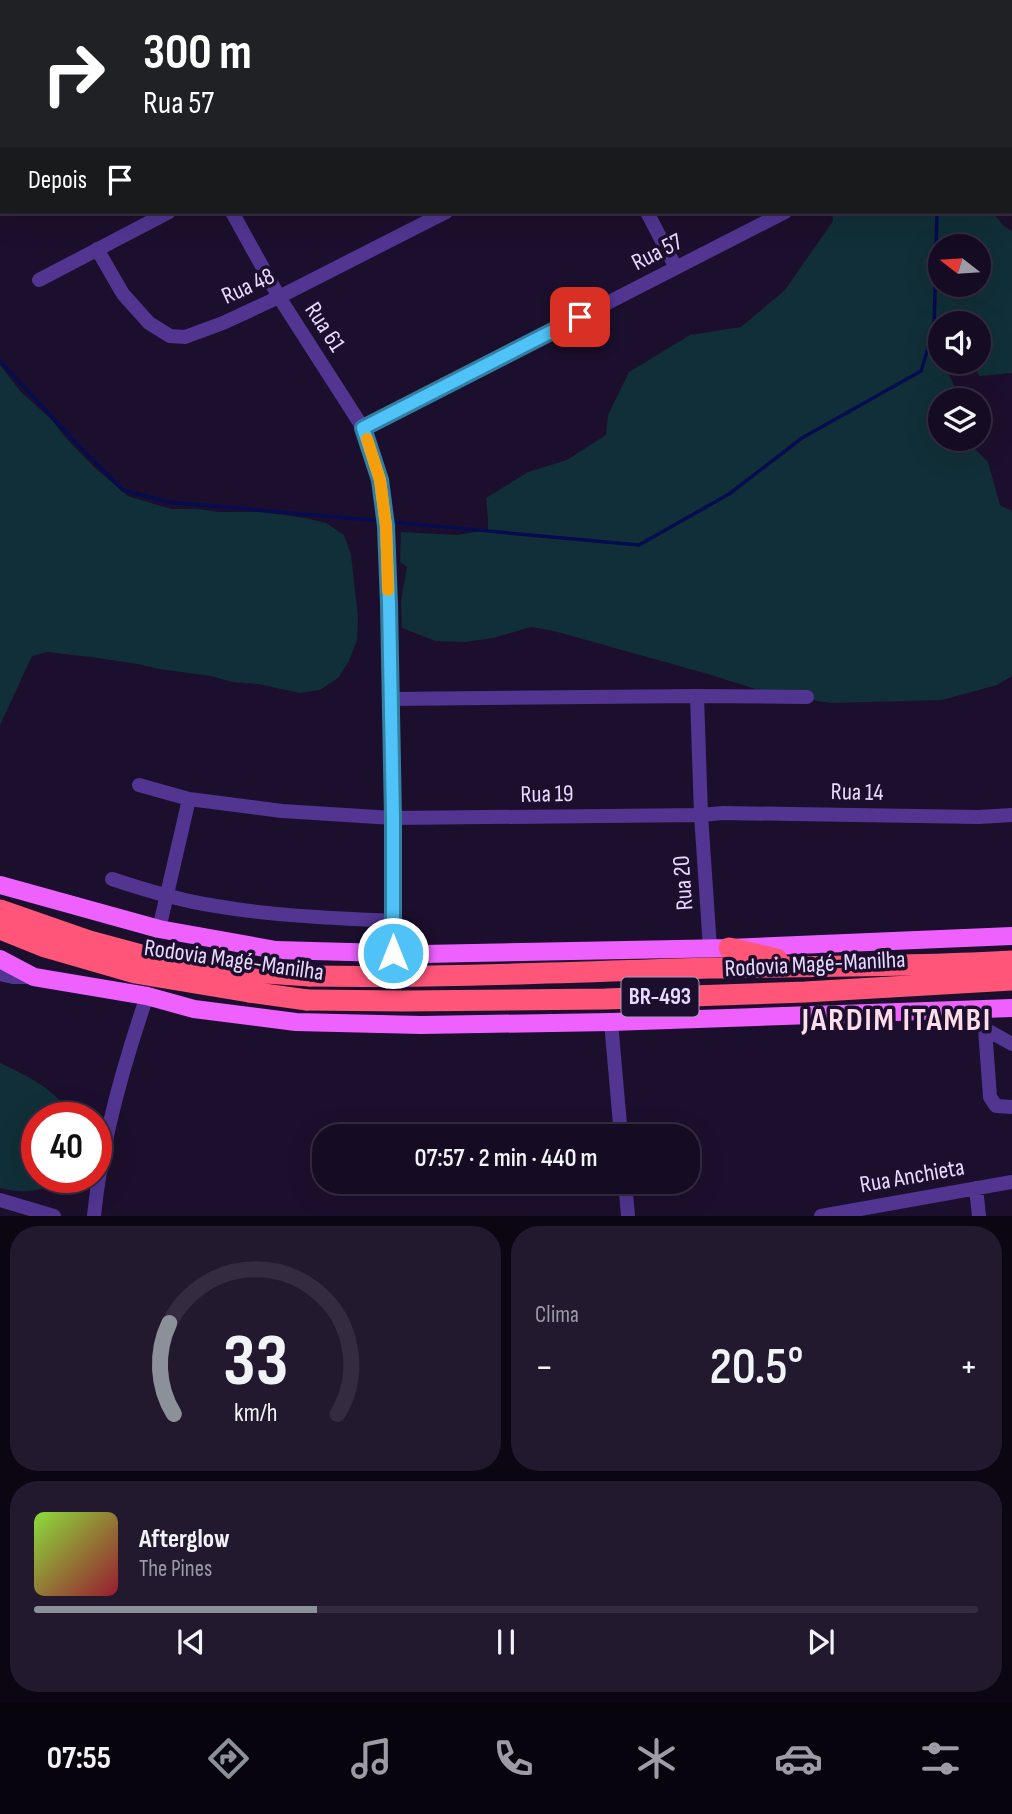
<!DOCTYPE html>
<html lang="pt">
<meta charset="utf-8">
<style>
:root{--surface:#150b22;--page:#22192f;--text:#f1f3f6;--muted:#9d9ba5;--line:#342b40;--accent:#8c9099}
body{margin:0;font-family:"Sofia Sans Condensed",sans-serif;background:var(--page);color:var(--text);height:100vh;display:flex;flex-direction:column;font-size:26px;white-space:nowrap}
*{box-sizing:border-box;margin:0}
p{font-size:23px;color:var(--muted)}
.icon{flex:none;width:38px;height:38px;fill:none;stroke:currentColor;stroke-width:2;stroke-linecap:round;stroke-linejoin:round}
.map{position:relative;height:1216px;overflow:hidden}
.side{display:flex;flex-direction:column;gap:10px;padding:10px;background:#0c0613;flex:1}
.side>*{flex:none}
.hud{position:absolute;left:0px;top:0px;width:1013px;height:214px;box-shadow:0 7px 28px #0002,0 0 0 2px var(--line);background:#202124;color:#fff;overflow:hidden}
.needle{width:46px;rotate:287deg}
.tools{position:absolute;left:928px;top:234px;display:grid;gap:14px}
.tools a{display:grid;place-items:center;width:63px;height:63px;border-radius:50%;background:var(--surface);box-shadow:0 7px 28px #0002,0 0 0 2px var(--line);font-size:35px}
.speed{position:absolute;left:21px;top:1102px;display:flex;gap:14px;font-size:35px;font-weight:700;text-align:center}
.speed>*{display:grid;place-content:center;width:91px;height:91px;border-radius:50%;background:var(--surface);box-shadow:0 7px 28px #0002,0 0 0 2px var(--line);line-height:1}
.speed .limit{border:10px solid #d22;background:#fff;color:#111}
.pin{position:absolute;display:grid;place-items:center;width:60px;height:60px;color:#fff;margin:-30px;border-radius:14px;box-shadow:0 4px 10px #0006}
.me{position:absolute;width:77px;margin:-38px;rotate:0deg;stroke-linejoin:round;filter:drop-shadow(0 0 5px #0008)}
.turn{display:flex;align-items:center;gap:24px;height:147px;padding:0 28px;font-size:32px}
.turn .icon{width:91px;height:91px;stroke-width:2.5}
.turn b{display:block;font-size:49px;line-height:60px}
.then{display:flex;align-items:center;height:66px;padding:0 28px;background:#0003;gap:14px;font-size:26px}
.big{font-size:52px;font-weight:600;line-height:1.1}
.side .widget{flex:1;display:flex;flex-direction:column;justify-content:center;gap:10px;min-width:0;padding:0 24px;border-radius:28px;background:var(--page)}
.side .dial{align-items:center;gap:0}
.dial svg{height:182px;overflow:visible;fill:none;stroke:var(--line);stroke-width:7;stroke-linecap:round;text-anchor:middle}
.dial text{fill:var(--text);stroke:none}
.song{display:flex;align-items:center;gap:21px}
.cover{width:84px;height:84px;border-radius:10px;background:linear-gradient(135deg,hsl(90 70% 55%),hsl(350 70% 35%))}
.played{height:7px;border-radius:4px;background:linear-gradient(90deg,var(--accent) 30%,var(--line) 30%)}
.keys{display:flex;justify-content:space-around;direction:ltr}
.heat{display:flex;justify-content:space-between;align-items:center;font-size:38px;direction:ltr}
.side .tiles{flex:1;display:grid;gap:10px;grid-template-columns:1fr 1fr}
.widget:last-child{grid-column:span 2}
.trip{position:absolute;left:312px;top:1124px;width:388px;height:70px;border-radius:28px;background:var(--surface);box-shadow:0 7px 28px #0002,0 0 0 2px var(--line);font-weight:600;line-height:70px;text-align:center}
.tab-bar{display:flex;height:112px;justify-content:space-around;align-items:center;background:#08040e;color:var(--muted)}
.tab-bar .icon{width:49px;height:49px}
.tab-bar .current{color:var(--accent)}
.tab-bar b{font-size:32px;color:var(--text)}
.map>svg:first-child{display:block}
</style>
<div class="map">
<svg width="1012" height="1216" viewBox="0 0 1012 1216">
<rect width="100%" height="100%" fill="#1c0f2d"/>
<path fill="#112f38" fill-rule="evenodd" d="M832,212H992L1004,226L1012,231V373L979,376L973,362H978V355L988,347L992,336L983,331L978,332V324H940V362H948L946,368L957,391L958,401H940V439H965L988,462L1000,505L1012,511V676L997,685L942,700L832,703L774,695L708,674L554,631L531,627L493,638L465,642L436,641L402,628L401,600L407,567L400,562L401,532L457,535L488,530V519L486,498L528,472L567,460L606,435L608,415L629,372L690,335L741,327L785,290L833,221ZM940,247H978V285H940Z
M0,365L21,392L52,420L65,437L94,467L128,496L171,509H197L219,512H262L305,518L326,523L344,535L351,555L358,617L357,640L349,661L338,678L320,690L300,693L258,684L232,682L211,676L159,669L138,664L91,657L47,652L32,656L0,725Z
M0,1063C29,1077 56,1089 73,1118H37V1178H63C46,1192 21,1194 0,1188Z"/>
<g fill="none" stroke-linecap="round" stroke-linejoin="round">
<path stroke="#050c4f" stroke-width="3.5" d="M0,361L77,444L123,490L168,502L382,521
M390,522L639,545L729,494L802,438L921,371L934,329L937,212"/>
<path stroke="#513591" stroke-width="14" d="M107,0L108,2
M538,0L539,2
M47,2L51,0
M316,2L320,0
M576,2L580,0
M860,2L864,0
M0,25L2,24
M232,212L279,297L363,428L380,480L386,526L389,604L393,953
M647,212L676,268
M97,249L123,294L149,323L170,336L185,337L223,323L279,297L446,212
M39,280L169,212
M363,428L785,212
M697,696L807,697
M390,699L697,696L701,815L710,948
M139,785L189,799L282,811L393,818L701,815L723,813L979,817L1012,815
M112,879C145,890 181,901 216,906C274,916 334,918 393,921
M159,929L189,799
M0,974L13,977H33
M964,1011L985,1029L1012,1044
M611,1022L621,1136
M985,1029L990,1097L996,1106L1012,1107
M625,1181L628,1216
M976,1188L979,1216
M0,1200L54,1216
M94,1216C101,1143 123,1066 147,996
M821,1216L1012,1182"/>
<path stroke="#ee61ff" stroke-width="18" d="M0,885L159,929L276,950L423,954L729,948L1012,936
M0,959L34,977L147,996L194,1009L296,1022L421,1025L611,1022L1012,1008"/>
<path stroke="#ff5579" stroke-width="21" d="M0,910L89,941L156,959L250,972
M0,929L45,947L135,973L249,992
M729,948L777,959
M310,976C443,978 576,972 709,968C810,966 911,967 1012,961
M307,1000L404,1001L605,999L805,992L1012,980"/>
<path stroke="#ff5579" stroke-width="21" d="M250,972L310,976
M249,992L307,1000"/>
</g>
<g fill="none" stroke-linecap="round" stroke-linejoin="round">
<defs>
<path id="route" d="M393,953V818L389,604L386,526L380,480L363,428L580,317"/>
</defs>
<use href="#route" stroke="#337fa1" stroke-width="18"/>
<use href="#route" stroke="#4fc3f7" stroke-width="12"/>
<path stroke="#f59e0b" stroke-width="12" d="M367,439L380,480L386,526L388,590"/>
</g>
<g text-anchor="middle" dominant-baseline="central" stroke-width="7" stroke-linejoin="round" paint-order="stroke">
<rect fill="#1c0f2d" stroke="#ab9dc0" stroke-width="2" x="621.5" y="977.5" width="77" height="39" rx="5"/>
<g font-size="23" font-weight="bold" fill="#e8daff">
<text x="660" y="997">BR-493</text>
</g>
<g font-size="24" fill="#e8daff" stroke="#1c0f2d">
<text transform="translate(657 252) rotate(-27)">Rua 57</text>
<text transform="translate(248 286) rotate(-25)">Rua 48</text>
<text transform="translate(325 327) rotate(57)">Rua 61</text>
<text transform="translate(857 792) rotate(1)">Rua 14</text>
<text transform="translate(547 794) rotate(-1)">Rua 19</text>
<text transform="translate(683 883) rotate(-94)">Rua 20</text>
<text transform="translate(234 960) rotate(8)">Rodovia Magé-Manilha</text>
<text transform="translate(815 964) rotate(-3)">Rodovia Magé-Manilha</text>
<text transform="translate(912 1176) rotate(-10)">Rua Anchieta</text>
</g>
<g font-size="32" font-weight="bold" letter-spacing="2" fill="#ffdce9" stroke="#1c0f2d">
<text x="897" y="1020">JARDIM ITAMBI</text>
</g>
</g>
</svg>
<div class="tools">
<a><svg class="needle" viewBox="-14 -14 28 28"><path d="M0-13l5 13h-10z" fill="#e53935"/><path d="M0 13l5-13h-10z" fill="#9d9ba5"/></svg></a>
<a><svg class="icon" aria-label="sound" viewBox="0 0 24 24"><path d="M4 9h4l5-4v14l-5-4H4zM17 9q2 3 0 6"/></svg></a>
<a><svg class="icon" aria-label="layers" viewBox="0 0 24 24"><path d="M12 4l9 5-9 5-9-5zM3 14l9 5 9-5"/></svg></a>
</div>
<div class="speed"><div class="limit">40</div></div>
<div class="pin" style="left:580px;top:317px;background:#d93025"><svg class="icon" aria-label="arrive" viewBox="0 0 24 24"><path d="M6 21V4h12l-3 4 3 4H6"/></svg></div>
<svg class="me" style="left:393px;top:953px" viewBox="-20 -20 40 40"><circle r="17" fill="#4fc3f7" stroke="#fff" stroke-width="3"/><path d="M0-11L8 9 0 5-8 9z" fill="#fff"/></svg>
<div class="trip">07:57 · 2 min · 440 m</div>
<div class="hud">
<div class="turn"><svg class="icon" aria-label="right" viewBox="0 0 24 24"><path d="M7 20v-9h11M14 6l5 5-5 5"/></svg><div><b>300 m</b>Rua 57</div></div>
<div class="then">Depois<svg class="icon" aria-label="arrive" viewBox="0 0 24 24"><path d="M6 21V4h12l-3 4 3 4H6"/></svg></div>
</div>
</div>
<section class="side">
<div class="tiles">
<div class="widget dial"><svg viewBox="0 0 100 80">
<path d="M14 69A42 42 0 1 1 86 69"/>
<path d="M14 69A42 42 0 0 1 12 29" stroke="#8c9099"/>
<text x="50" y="56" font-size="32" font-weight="700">33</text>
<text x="50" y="72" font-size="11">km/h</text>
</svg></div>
<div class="widget"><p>Clima</p>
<div class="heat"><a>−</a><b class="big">20.5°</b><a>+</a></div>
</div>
<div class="widget">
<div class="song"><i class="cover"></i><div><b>Afterglow</b><p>The Pines</p></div></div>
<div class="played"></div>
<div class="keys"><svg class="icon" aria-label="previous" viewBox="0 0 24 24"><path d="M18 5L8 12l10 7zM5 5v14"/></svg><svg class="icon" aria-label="pause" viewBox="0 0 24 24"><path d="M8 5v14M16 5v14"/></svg><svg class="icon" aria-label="next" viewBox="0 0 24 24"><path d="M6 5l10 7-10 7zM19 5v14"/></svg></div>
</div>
</div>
</section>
<nav class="tab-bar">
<b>07:55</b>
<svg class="icon current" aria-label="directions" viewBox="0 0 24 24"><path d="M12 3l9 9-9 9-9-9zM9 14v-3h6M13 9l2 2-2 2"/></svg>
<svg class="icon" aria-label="music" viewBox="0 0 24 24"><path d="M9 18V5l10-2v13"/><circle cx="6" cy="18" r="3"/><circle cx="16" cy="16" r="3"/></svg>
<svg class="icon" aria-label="phone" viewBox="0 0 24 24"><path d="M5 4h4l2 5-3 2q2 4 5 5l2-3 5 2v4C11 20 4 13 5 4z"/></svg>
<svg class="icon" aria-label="climate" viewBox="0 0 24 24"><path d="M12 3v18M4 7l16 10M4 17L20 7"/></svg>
<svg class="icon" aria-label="car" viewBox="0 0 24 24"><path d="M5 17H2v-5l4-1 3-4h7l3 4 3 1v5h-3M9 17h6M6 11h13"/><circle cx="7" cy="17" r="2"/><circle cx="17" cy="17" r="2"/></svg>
<svg class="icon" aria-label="filters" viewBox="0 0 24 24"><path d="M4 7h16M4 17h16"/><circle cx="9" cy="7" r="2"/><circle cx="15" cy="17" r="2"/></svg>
</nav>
